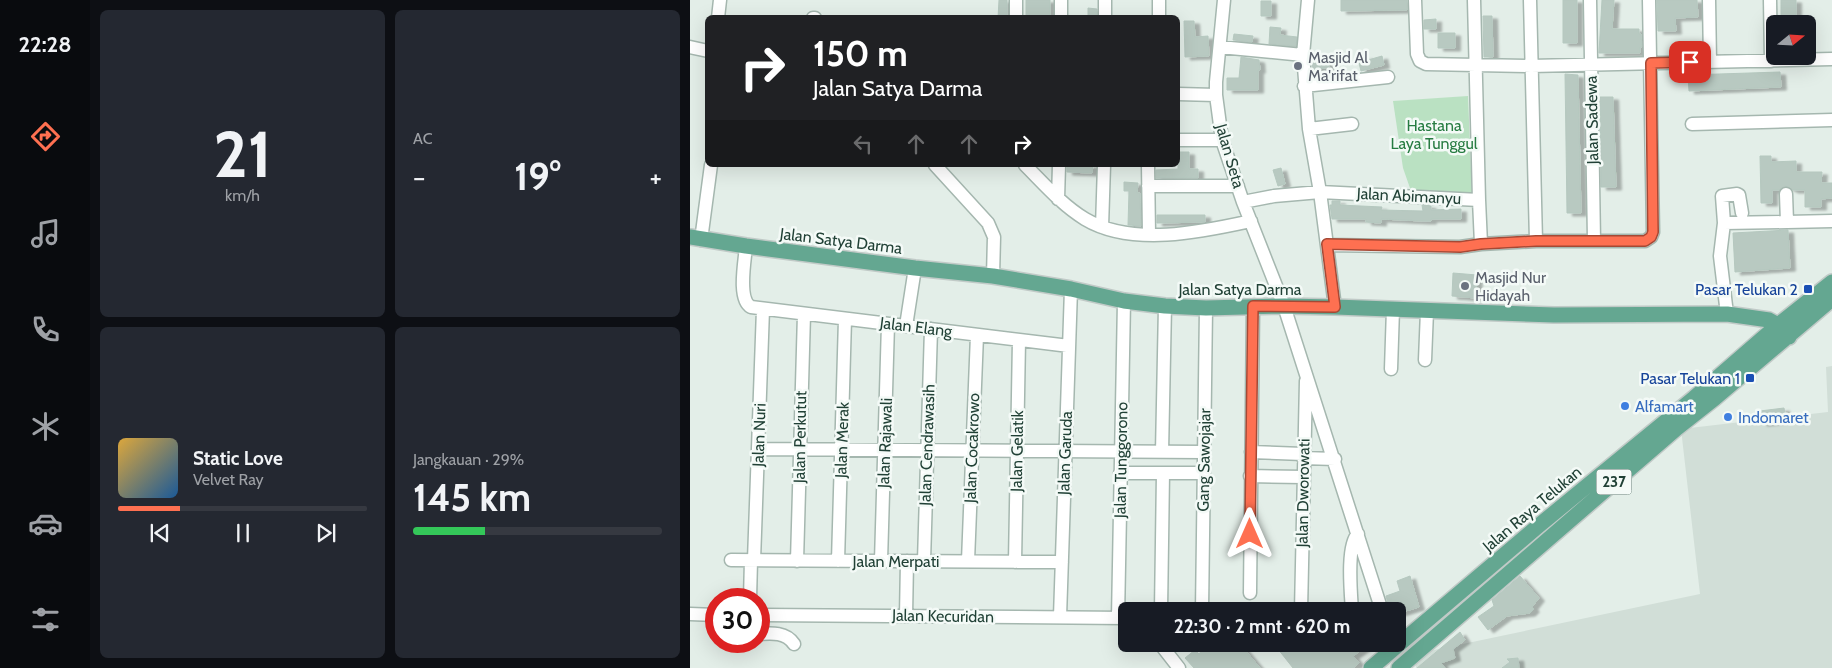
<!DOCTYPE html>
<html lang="id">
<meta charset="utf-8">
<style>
:root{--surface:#171b24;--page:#242831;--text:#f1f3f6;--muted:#9ea1a6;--line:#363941;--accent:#fe7051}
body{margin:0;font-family:Cabin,sans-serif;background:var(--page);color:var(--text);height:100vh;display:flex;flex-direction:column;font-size:19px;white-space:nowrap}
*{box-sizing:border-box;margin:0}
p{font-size:16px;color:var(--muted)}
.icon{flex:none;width:28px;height:28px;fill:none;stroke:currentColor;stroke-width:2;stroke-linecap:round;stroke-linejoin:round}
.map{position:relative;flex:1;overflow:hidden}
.details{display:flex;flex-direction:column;gap:10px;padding:10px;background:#0d0f14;width:600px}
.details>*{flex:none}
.hud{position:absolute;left:15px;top:15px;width:475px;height:152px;border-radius:8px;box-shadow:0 5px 20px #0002;background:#202124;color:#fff;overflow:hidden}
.needle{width:32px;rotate:72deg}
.controls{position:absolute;left:1076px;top:15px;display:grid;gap:10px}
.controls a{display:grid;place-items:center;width:50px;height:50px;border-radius:8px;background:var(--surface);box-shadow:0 5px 20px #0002;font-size:25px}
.speed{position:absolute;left:15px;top:588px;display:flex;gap:10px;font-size:25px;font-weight:700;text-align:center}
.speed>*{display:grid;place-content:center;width:65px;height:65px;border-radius:50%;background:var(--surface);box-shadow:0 5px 20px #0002;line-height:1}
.speed .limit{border:8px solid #d22;background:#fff;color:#111}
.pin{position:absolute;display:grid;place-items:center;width:42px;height:42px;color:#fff;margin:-21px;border-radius:10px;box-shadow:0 2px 8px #0006}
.me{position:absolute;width:55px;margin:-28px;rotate:0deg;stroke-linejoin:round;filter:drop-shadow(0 0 4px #0008)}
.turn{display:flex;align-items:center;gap:18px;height:105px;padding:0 25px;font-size:22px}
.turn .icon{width:65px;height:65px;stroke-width:2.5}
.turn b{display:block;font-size:35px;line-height:42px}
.lanes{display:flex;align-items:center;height:48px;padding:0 25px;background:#0003;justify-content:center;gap:25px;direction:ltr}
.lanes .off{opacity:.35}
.big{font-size:38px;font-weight:700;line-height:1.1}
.details .widget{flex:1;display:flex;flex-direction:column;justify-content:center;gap:8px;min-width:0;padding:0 18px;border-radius:8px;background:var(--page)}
.details .dial{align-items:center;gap:0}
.dial b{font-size:65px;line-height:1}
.song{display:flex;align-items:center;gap:15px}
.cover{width:60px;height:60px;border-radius:8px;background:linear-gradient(135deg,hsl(40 70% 55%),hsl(210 70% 35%))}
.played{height:5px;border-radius:2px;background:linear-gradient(90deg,var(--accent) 25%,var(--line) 25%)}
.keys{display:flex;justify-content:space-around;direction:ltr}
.heat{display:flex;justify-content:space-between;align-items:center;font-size:28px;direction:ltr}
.charge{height:8px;border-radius:4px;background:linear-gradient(90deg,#34c759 29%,var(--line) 0)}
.details .tiles{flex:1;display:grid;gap:10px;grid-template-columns:repeat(2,1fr)}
.trip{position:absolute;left:428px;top:602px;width:288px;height:50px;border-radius:8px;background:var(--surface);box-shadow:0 5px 20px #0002;font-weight:700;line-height:50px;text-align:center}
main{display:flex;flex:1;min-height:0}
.tabs{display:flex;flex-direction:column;width:90px;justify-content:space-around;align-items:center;background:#090b0e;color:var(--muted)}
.tabs .icon{width:35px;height:35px}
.tabs .current{color:var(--accent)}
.tabs b{font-size:22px;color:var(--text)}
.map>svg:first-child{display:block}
</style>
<main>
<nav class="tabs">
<b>22:28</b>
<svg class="icon current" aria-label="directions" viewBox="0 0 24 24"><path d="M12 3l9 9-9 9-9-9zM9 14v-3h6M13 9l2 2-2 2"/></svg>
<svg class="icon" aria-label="music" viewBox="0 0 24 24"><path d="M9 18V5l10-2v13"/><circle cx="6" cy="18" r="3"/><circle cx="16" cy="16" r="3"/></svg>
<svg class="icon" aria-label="phone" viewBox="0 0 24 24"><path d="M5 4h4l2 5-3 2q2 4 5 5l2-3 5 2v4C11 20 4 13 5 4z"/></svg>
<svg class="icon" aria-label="climate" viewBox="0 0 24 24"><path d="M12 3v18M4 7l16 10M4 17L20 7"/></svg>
<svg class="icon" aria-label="car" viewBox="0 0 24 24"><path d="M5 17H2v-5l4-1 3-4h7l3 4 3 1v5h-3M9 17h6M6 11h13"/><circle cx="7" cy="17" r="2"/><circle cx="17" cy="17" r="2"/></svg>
<svg class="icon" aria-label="filters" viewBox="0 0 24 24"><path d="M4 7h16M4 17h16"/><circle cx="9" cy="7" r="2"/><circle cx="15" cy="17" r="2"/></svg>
</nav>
<section class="details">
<div class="tiles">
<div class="widget dial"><b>21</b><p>km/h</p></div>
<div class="widget"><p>AC</p>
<div class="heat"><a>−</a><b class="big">19°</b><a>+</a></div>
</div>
<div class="widget">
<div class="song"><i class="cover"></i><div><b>Static Love</b><p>Velvet Ray</p></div></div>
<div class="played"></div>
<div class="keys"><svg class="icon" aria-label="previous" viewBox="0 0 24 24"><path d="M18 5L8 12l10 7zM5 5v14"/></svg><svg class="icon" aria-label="pause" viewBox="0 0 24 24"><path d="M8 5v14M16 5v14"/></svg><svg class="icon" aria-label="next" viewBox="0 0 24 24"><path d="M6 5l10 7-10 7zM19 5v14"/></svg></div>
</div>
<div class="widget"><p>Jangkauan · 29%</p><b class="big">145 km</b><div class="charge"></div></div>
</div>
</section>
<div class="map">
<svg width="1142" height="668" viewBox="0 0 1142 668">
<defs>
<filter id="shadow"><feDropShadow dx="5.5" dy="3" stdDeviation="1" flood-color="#0004"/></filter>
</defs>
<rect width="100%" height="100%" fill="#e3eee8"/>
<path fill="#d1ded7" d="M1142,366V668H726L725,654L1010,594L991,429L1138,412L1136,367Z"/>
<path fill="#bae1c2" d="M778,96L782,195L721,191L713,168L703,101Z"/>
<path fill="#b8c9c1" stroke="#b5c8bf" filter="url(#shadow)" d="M309,0H317V18H308Z
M336,0H360V18H336Z
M651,0H717V10L651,11Z
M873,0H887V43H873Z
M912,0H924L922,29H949V34H951L952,47H950V53H909Z
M967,0H1007L1008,17L985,18L986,31H968Z
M1091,0H1106V24H1091Z
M571,1H581V16H571Z
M398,8L407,9V18H398Z
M793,16H802L803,57H794Z
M746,19V29H734V20Z
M494,21H504L505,37L518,36L519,56L495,57Z
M580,27L591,28L590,35L607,37L606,46L579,44Z
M748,33H765V48H748Z
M544,34L563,36L562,42L543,40Z
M637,56L639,67L630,69L632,76L623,77L622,60Z
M677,56L678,60L692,56L694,65L671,71L668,59Z
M551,57L569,60L570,70H568V90H537V78H549Z
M1090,72L1091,87L999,91L998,75Z
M875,74L888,75L891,213H877Z
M910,97H923L926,187H911Z
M488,152H499V169H508V178H466V170L488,169Z
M1070,156H1081V162L1106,161V172H1132L1131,183H1142V198L1131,199V207H1115V190H1103L1095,186L1089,190H1082V203H1071Z
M377,165H403L402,173L377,172Z
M591,168L595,184L588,186L583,170Z
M434,182L448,183L447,193H450L451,226L438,225L439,191H434Z
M642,201H650V205L692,207L691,210L733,211L732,205H735L741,206V210L771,209V219H741V221H733L691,219V223L676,222V219H642L640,205H642Z
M467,215H515V222L467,223Z
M1098,230L1100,268L1045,272L1043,233Z
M763,273L787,275L786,298L762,296Z
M1094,408L1096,420L1072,423L1070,411Z
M720,576L729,607L706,614V611H700L696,596L710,591L707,581Z
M830,576L849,598L842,607L844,609L840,613L817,616L798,630L788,617L804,606L802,600Z
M770,632L775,640L763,649L765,658L751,663L755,668H727Z
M520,644H550L570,668H504L495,658L505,650L509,654Z
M584,644H680L663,656L669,663L663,668H603Z
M828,658L829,668H812L820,662L817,659Z"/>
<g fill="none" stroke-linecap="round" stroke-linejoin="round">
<defs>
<path id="minor" d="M371,0V18
M534,0L526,82V95L532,140L553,202L594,306L692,611
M725,0L727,54L730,61L736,64L841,66L1142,59
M840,0L846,241
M900,0L904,240
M1019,0L1020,62
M1080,0L1081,61
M28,18L30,0
M123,18H125
M326,18V0
M415,18V0
M469,18V0
M0,47L18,51
M530,47L613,55L619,129L630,192L645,307
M613,55L618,0
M614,86L698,77
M488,94L526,95
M1002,124L1142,120
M619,129L662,124
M488,140H532
M245,165L298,223L304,237L303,276
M335,165C354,184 372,205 395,219C442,247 511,232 561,221
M458,165L459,234
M458,186H548
M1096,194L1097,222L1142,221
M368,199L369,165
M789,200L791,244
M553,202L584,196L630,192L789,200L784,0
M1034,223L1097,222
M412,227L414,165
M11,240L21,165
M637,245L770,247L791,244L846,241H955L961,237L963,232L959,0
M56,246C55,261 47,299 61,307L379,346
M1037,314L1030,256L1034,223L1032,196L1047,194L1049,195L1052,213
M216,326L225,268
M735,360L737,311
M701,369L703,309
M68,449L514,452
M472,452L475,306
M561,452L613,454
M613,458L645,459
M430,473H513
M560,476L613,477
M41,560L372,562
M64,560L73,309
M107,561L114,314
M148,561L155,319
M191,561L198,324
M234,561L241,329
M278,561L287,335
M325,562L329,340
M560,593L563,307
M60,599L61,560
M471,611L473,473
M512,611L516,308
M611,611L616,381
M662,611C661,594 656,545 668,534
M0,614L26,615
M69,615L436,618
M216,616L217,561
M370,617L381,289
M428,618L434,301
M69,634C82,633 96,632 104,644
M471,645L489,668"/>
<path id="major" d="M0,237L56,246L225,268L303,276L381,289L434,301L475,306L516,308L594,306L645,307L864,315L1037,314L1079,320L1088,325L1099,337
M681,668L847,527L1004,398L1088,325L1142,282
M709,668L987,428L1025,398L1142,299"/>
</defs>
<use href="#minor" stroke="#a5b7af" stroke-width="15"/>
<use href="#major" stroke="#c1cac7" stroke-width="18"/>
<use href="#minor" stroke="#fff" stroke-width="12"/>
<use href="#major" stroke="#64a791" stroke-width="15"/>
</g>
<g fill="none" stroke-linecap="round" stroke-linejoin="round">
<defs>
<path id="route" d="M560,534L563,306L645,307L637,244L770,247L791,244L846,241H955L961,237L963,232L961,63L1000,62"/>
</defs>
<use href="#route" stroke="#a54935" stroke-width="12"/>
<use href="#route" stroke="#fe7051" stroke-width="9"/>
</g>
<g fill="#6b7280" stroke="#f4faf7" stroke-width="2">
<circle cx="608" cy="66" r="5"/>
<circle cx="775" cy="286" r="5"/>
</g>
<g fill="#1a4fb4" stroke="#f4faf7" stroke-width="2">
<rect x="1113" y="284" width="10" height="10" rx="2.5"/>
<rect x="1055" y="373" width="10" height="10" rx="2.5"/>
</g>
<g fill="#3f7fe0" stroke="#f4faf7" stroke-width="2">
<circle cx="935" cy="406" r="5"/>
<circle cx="1038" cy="417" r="5"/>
</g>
<g text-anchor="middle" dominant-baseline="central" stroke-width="5" stroke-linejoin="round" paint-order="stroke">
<rect fill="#f4faf7" stroke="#607870" stroke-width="1" x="906.5" y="469.5" width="35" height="25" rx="4"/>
<g font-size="15" font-weight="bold" fill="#214136">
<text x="924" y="482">237</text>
</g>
<g font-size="16" fill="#5b616d" stroke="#f4faf7" text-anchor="start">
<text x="618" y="57">Masjid Al<tspan x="618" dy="18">Ma'rifat</tspan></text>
<text x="785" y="277">Masjid Nur<tspan x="785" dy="18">Hidayah</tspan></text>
</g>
<g font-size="16" fill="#214136" stroke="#f4faf7">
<text transform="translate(902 120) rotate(-91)">Jalan Sadewa</text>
<text transform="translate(540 156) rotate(74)">Jalan Seta</text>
<text transform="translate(719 196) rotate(3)">Jalan Abimanyu</text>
<text transform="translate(151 241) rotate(7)">Jalan Satya Darma</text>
<text x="550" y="289">Jalan Satya Darma</text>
<text transform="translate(226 327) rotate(7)">Jalan Elang</text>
<text transform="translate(69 435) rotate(-88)">Jalan Nuri</text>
<text transform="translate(110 437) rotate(-89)">Jalan Perkutut</text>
<text transform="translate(152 440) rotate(-88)">Jalan Merak</text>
<text transform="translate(195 443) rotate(-88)">Jalan Rajawali</text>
<text transform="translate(237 445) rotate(-88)">Jalan Cendrawasih</text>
<text transform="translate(282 448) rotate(-88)">Jalan Cocakrowo</text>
<text transform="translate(327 451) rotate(-89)">Jalan Gelatik</text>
<text transform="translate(375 453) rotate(-88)">Jalan Garuda</text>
<text transform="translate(431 460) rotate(-89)">Jalan Tunggorono</text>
<text transform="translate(514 460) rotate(-89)">Gang Sawojajar</text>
<text transform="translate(613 493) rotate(-89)">Jalan Dworowati</text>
<text transform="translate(842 509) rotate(-40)">Jalan Raya Telukan</text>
<text x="206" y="561">Jalan Merpati</text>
<text transform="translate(253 616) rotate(1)">Jalan Kecuridan</text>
</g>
<g font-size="16" fill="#277c42" stroke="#f4faf7">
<text x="744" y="125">Hastana<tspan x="744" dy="18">Laya Tunggul</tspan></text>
</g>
<g font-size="16" fill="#164399" stroke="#f4faf7" text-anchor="end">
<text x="1108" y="289">Pasar Telukan 2</text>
<text x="1050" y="378">Pasar Telukan 1</text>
</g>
<g font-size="16" fill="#366cbe" stroke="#f4faf7" text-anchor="start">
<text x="945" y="406">Alfamart</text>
<text x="1048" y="417">Indomaret</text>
</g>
</g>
</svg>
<div class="controls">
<a><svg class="needle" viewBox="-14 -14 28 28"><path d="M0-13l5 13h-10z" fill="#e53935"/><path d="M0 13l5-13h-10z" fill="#9ea1a6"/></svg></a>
</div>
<div class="speed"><div class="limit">30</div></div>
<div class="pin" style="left:1000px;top:62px;background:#d93025"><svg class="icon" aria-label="arrive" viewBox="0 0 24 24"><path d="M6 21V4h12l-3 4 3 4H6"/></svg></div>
<svg class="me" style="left:560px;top:534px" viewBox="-20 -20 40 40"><path d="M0-17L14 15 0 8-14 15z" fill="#fe7051" stroke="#fff" stroke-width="4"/></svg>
<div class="trip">22:30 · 2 mnt · 620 m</div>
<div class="hud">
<div class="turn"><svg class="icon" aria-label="right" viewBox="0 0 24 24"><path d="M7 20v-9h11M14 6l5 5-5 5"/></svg><div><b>150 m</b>Jalan Satya Darma</div></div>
<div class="lanes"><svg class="icon off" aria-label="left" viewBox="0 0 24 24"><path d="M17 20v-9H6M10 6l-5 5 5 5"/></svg><svg class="icon off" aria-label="ahead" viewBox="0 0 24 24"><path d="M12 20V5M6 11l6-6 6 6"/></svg><svg class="icon off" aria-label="ahead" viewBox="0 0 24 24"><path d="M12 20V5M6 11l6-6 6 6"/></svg><svg class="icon" aria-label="right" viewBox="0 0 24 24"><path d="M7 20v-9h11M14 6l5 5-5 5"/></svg></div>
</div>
</div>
</main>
